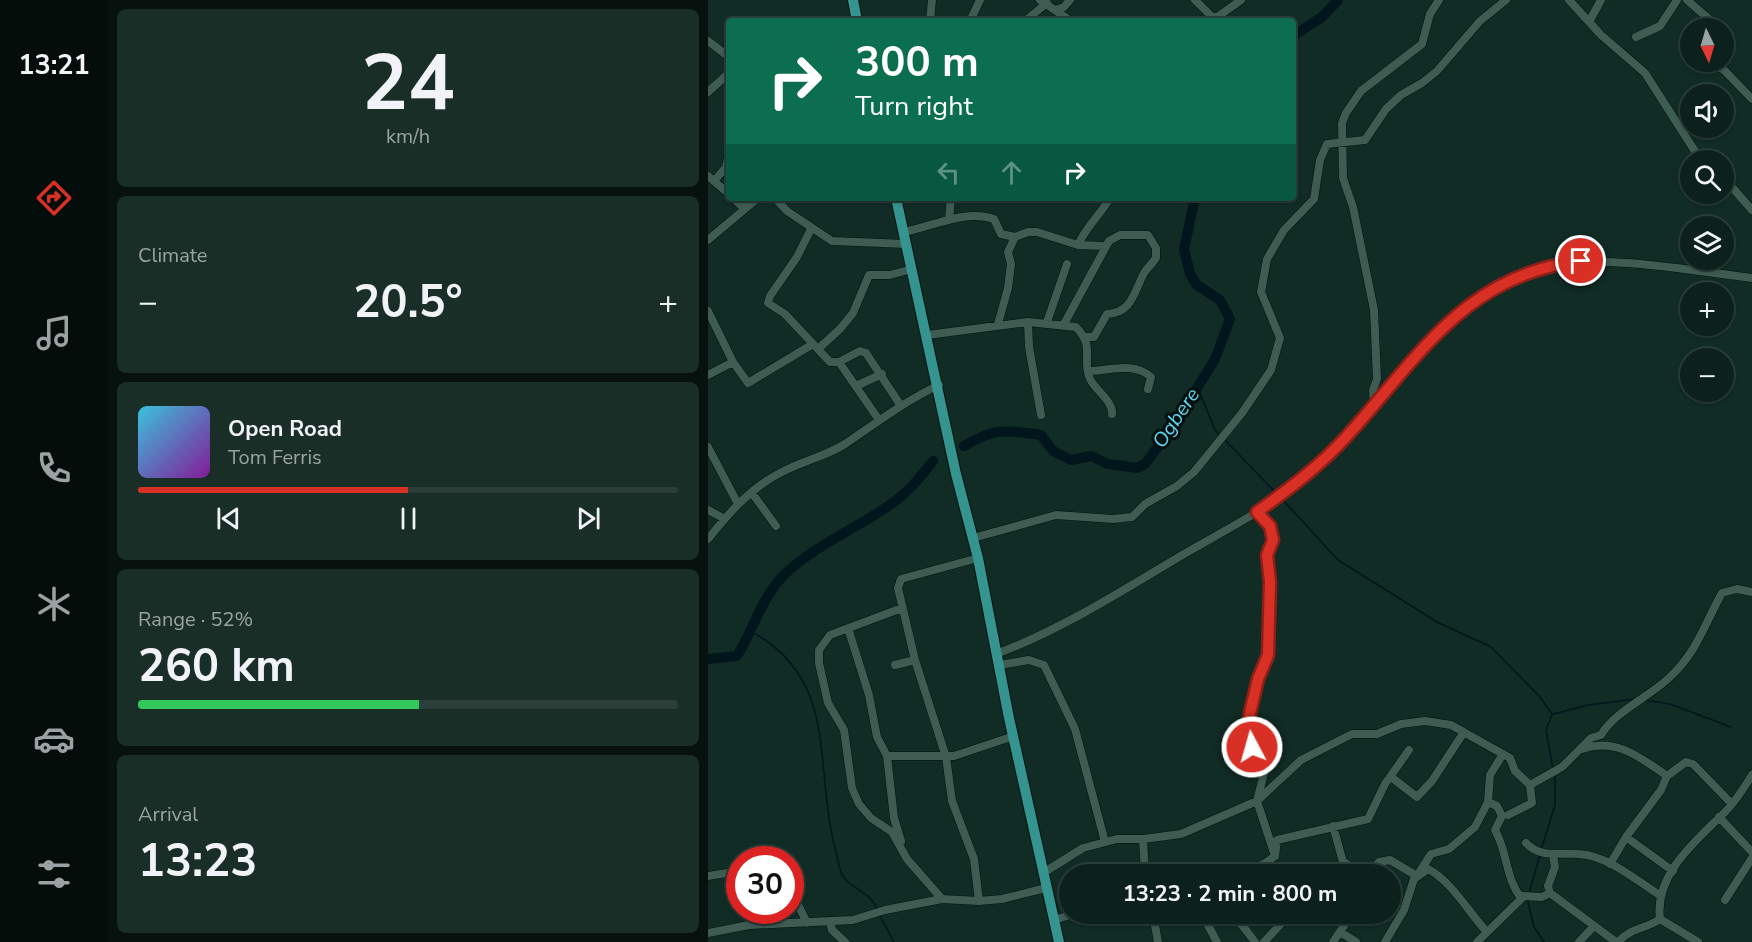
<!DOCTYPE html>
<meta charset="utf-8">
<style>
:root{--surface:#0c211b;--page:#1a2e28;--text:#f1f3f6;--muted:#9aa3a3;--line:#2c3e3a;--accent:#d93025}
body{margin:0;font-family:"Nunito Sans",sans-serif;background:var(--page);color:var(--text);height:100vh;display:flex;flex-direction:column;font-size:22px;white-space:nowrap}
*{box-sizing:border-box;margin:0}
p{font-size:20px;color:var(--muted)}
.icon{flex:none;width:33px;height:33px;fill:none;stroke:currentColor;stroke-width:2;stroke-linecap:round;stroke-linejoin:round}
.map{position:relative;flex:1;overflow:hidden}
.drawer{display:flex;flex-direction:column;gap:9px;padding:9px;background:#07120f;width:600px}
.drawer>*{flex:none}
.guide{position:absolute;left:18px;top:18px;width:570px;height:183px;border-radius:6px;box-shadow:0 2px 4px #0004,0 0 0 2px var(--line);background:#0b6e4f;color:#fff;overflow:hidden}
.needle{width:39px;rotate:175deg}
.fabs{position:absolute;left:972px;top:18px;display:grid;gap:12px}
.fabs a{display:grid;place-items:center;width:54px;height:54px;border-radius:50%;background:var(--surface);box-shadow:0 2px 4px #0004,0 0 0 2px var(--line);font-size:30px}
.speed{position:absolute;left:18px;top:846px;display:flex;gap:12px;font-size:30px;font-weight:700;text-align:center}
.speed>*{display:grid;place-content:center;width:78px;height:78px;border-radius:50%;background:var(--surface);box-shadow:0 2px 4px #0004,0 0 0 2px var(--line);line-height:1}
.speed .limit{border:9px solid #d22;background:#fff;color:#111}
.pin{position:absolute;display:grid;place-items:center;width:51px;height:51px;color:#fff;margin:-26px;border:3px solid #fff;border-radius:50%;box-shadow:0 2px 6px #0007}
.me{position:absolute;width:66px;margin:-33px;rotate:354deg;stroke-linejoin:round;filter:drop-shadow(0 0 4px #0008)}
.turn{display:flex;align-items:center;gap:21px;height:126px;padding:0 30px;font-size:27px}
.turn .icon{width:78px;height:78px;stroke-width:2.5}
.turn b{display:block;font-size:42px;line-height:51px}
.lanes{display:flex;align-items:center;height:57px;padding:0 30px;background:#0003;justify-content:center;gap:30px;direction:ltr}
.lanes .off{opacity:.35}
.big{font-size:45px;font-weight:700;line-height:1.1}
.drawer .card{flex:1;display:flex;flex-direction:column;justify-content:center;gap:9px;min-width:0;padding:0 21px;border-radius:9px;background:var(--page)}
.drawer .dial{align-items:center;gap:0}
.dial b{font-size:78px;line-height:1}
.song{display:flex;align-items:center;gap:18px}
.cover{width:72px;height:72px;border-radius:9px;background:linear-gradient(135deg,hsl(190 70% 55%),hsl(290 70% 35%))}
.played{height:6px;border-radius:3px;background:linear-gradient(90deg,var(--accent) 50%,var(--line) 50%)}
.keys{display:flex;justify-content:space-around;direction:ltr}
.heat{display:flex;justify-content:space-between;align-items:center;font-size:33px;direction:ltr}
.charge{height:9px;border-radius:4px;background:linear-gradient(90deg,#34c759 52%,var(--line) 0)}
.trip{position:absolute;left:351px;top:864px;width:342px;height:60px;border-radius:30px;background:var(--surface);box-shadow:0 2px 4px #0004,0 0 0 2px var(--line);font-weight:700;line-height:60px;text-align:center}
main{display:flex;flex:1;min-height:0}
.dock{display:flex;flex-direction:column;width:108px;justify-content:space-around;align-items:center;background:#050d0b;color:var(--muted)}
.dock .icon{width:42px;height:42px}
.dock .selected{color:var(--accent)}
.dock b{font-size:27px;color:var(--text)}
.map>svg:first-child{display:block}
</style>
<main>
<nav class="dock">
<b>13:21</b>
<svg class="icon selected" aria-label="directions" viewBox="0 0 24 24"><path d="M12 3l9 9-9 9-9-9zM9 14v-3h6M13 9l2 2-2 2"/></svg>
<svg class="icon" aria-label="music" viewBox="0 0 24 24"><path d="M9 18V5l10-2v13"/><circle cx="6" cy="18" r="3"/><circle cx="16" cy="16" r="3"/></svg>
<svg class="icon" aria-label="phone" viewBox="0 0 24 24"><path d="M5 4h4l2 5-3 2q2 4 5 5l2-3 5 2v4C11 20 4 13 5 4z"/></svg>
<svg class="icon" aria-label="climate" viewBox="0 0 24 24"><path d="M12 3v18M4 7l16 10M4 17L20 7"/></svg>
<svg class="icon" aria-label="car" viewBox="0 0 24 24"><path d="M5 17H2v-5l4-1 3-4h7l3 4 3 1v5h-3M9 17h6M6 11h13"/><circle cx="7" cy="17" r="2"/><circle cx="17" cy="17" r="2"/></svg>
<svg class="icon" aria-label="filters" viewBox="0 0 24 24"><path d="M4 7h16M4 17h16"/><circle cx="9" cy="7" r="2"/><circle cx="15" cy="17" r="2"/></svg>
</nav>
<section class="drawer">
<div class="card dial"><b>24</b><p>km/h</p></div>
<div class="card"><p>Climate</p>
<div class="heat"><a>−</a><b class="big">20.5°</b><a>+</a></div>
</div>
<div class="card">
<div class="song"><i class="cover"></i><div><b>Open Road</b><p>Tom Ferris</p></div></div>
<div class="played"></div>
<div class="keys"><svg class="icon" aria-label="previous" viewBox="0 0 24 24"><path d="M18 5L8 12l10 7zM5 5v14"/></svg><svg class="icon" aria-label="pause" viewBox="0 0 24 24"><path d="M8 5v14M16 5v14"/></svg><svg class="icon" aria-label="next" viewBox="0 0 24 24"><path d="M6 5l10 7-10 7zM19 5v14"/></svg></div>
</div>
<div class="card"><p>Range · 52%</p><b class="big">260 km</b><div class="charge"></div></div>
<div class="card"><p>Arrival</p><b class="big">13:23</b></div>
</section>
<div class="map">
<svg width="1044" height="942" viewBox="0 0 1044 942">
<rect width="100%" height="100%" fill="#102c24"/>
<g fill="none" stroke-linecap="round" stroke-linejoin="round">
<path stroke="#00161c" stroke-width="1.5" d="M329,198L354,201L397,199
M489,386L507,430L512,435
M516,439L571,496
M574,499L630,560L729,622L783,647L832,697L844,714
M44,632C131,680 106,764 126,844C129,853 130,866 134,875C141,888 162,891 169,909
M936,700L962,704L1023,727
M845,714L880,705L928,699
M844,715L838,730L845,769
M833,850L847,805V776
M821,893L832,855
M819,898L826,927L836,942
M172,916L186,942"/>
<path stroke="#00161c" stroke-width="10" d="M585,36L614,17L630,0
M256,446C288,427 297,430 333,435L345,451L363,460L383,456L400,464L429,468L437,464L467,424L507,359L522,319L512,300L489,285L482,274L476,249L487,198
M0,659L29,656C45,630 55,594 78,573C109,544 150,528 183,504C200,493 213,476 225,461"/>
<defs>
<path id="minor" d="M332,0L363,21
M487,0L503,16L508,18L533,0
M861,0L893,35L937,73L990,156L997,160
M979,0L1001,19V28
M348,10L356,7L362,0
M222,21L224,0
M262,21L272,0
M317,21L339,3
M881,22L893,0
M928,37L952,26L969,0
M0,41L21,57
M1001,62L1016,70L1044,99
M0,92L21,73
M0,176L21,194
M1016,178L1044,210
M6,181L18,167L21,153
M25,198L37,209
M67,198L79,211L124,241L198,244
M241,219L243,198
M103,229L89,257L62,296L60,303L77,314L122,362H131L152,351L158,353L193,406
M195,232C224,227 257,209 286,219L293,234L307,237L320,232H329L370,245L396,246
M0,240L50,198
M370,245C378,227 392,215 402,198
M0,311L25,362L0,375
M320,322L321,347L333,415
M339,322L359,264
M290,324L300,288L303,264L300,252L307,237
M356,324L401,241L412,235H440L448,248V258C444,264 439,268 436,273C426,292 424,313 399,314L386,337H377
M219,335L320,322L368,327C388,348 373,357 382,379C388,391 405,401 404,414
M110,349L132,329L145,313L161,275H182L204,269
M25,362L40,383L105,344
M131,362L171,420
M380,371C401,371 425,361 443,377L440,389
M148,386L174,374
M666,404L665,390L669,379L666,310L645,207L635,178L634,123L638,113L653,91L714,44L722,14L731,0
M0,447L30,504
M44,493L68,526
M0,510L15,518
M549,512L564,532L559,563L562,582L560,655L550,679L540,728L556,773L549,801L567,856
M265,538L348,515L405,519L424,517L437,504L469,486L486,472L534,413L563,370L572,338L553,292L559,259L576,230L606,199L612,160L619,144L657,140L678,109L693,95L714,83L729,71L772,21L798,0
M0,539C21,513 43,487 74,472C95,461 118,456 137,444C168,423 197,401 231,385
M194,608L122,635L111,650V663L120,703L136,730L144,788L151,804L163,818L184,832L199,859L234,899
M140,628L161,695L169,737L179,756H246L306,736
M288,654C355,629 415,590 476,554C517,530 563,508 598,476C670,413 724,308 815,273C880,249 975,270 1044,278
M207,660L238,757L244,801L266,859L271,901
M187,665L207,660L190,588L193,579L270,558
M291,665L321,660L336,665L367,729L397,842
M874,749C907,737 932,757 959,776
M179,756L186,818L193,841
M683,777L709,797L724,781L756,732
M780,802L789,806L794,816L787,830C800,853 797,877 813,898
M800,815L824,803L822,785L854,767L883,738L893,735C908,710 942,697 963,676C990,650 996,625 1014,593L1029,589L1044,592
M1011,817L1044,852
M625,826L635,862L657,874
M918,837L965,871
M435,839L437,874
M818,843C834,859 851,852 871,854C901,856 929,881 953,896
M845,855L847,867L840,886L842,893L908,942
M556,864L563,874
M902,864L918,837L953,790L959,776L978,762L985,764L1024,804
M335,873L375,848L409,839H435L473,834L549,801L593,760L644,734H669L693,724L717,721L743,725L802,758L807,771L822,785
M526,874L556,864L567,856L569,840L660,819L677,784L701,750
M662,874L671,862L682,860L709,876L723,854L741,849L767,827L780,802L782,775L795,754
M0,876L32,871
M82,888L99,923
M1017,900L1044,858
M445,914L450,942
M494,914L509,942
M520,914L534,925L547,942
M952,919C946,874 989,840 1017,812C1027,802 1036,788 1044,775
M952,919L990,942
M346,920L365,914
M122,922L124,930L137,942
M632,932L648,942
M0,933L41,925L145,920L177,910L234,899L271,901L294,899L338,888
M556,942L582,914
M625,942L644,914
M677,942L696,910L706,879L720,869C743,881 760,911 778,931
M769,942L816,896L834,897L842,893
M871,942L886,926
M910,942C924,927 936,930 952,919"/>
<path id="major" d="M145,0L149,21
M188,198L248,474L270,558L301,718L351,942"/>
</defs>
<use href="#minor" stroke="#00140d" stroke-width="9"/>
<use href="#major" stroke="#00140d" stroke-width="12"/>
<use href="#minor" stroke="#3f5c53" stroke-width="8"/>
<use href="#major" stroke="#369490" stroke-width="10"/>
</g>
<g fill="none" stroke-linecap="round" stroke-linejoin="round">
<defs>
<path id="route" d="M544,747L540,728L542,713L550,679L560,655L562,582L559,555L565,540L562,526L549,512C581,489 612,466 639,436C711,357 757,274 873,261"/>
</defs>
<use href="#route" stroke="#8d1f18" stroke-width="15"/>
<use href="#route" stroke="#d93025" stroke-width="10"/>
</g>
<g text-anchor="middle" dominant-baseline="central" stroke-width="6" stroke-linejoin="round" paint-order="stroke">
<g font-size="20" font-style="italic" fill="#5ed7f6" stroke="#06110e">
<text transform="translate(468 418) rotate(-56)">Ogbere</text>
</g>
</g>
</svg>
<div class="fabs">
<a><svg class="needle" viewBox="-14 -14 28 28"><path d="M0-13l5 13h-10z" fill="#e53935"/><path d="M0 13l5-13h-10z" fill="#9aa3a3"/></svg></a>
<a><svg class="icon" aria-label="sound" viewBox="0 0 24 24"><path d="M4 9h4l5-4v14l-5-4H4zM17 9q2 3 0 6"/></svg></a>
<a><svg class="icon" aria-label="search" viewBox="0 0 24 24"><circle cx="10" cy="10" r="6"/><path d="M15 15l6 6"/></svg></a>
<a><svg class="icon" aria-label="layers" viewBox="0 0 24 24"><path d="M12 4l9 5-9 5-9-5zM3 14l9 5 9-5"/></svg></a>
<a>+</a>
<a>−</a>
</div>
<div class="speed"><div class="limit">30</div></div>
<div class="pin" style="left:873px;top:261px;background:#d93025"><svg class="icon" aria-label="arrive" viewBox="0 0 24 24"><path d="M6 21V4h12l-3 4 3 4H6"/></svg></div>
<svg class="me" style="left:544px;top:747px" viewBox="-20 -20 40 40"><circle r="17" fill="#d93025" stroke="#fff" stroke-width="3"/><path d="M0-11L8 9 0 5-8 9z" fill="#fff"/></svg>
<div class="trip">13:23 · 2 min · 800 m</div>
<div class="guide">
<div class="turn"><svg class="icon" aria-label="right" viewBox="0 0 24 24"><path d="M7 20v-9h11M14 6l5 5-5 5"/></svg><div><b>300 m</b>Turn right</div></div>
<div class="lanes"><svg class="icon off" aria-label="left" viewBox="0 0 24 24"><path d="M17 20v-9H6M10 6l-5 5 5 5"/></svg><svg class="icon off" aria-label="ahead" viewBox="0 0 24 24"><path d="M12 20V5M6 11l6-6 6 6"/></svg><svg class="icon" aria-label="right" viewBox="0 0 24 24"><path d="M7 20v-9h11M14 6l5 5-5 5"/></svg></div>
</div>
</div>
</main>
